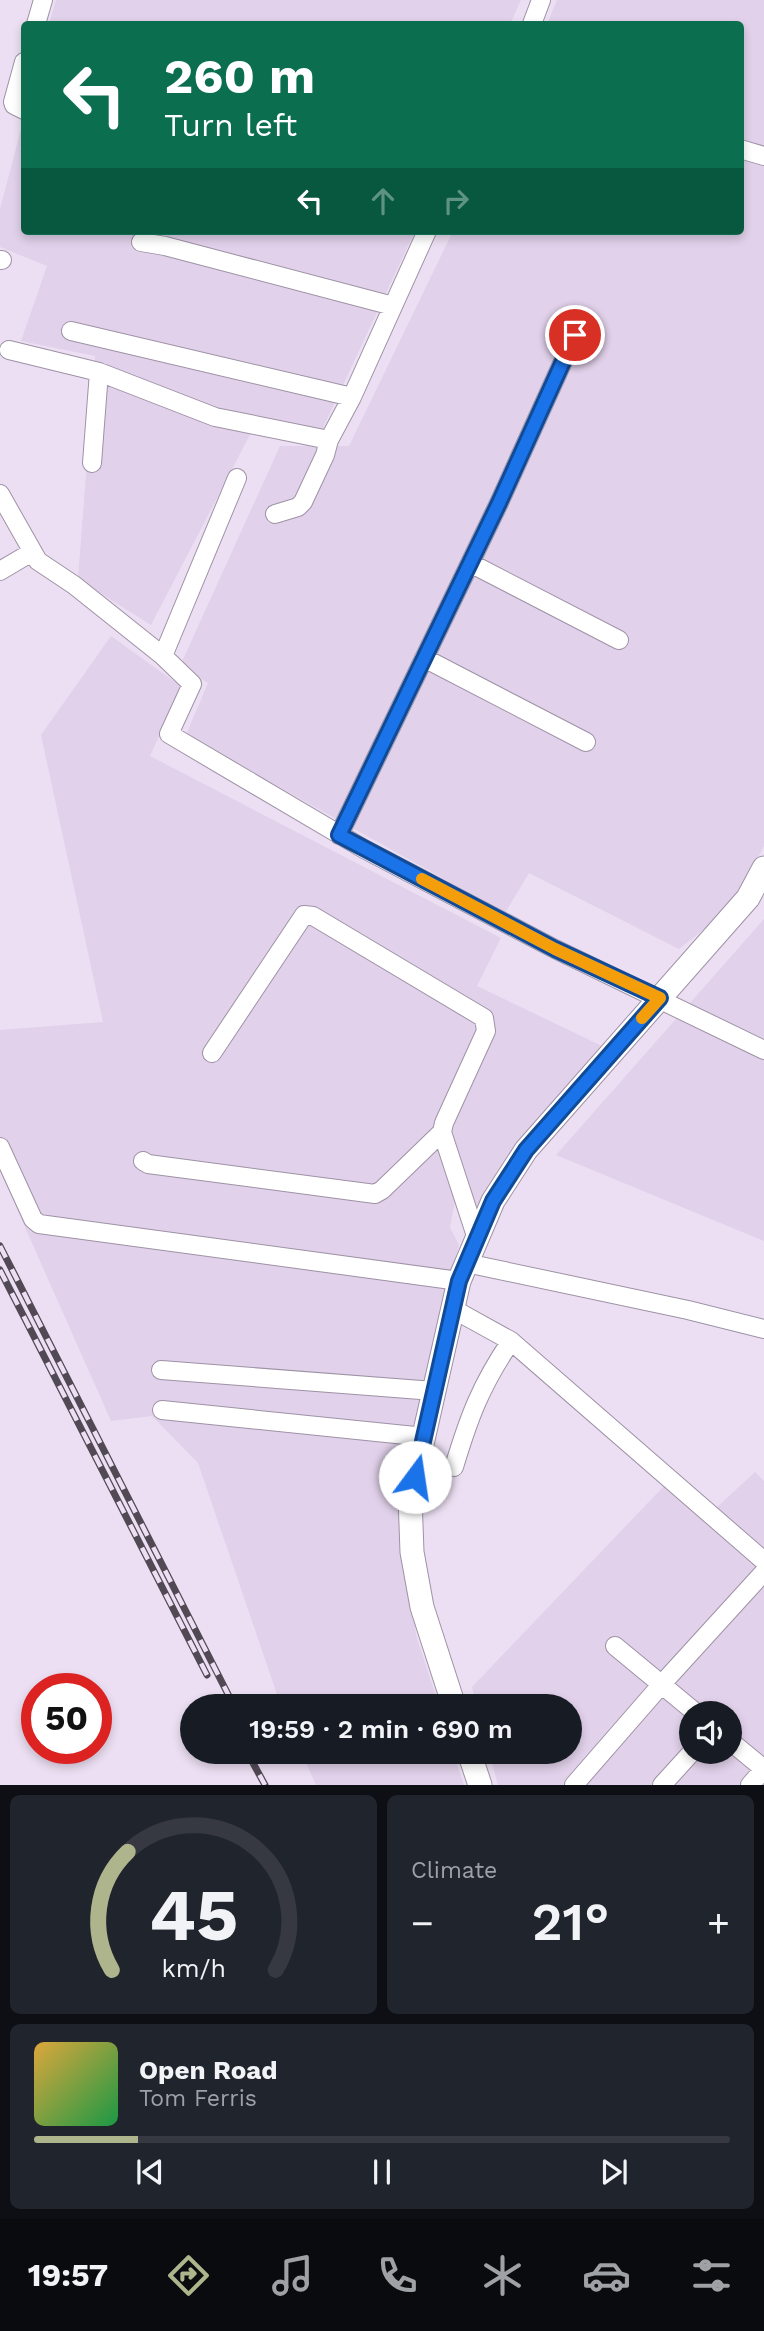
<!DOCTYPE html>
<meta charset="utf-8">
<style>
:root{--surface:#171b24;--page:#20242c;--text:#f1f3f6;--muted:#9ea1a6;--line:#363941;--accent:#aeb48b}
body{margin:0;font-family:"Work Sans",sans-serif;background:var(--page);color:var(--text);height:100vh;display:flex;flex-direction:column;font-size:26px;white-space:nowrap}
*{box-sizing:border-box;margin:0}
p{font-size:23px;color:var(--muted)}
.icon{flex:none;width:38px;height:38px;fill:none;stroke:currentColor;stroke-width:2;stroke-linecap:round;stroke-linejoin:round}
.map{position:relative;height:1785px;overflow:hidden}
.panel{display:flex;flex-direction:column;gap:10px;padding:10px;background:#0d0f14;flex:1}
.panel>*{flex:none}
.top-card{position:absolute;left:21px;top:21px;width:723px;height:214px;border-radius:7px;box-shadow:0 4px 10px #0003;background:#0b6e4f;color:#fff;overflow:hidden}
.controls{position:absolute;left:679px;top:1701px;display:grid;gap:14px}
.controls a{display:grid;place-items:center;width:63px;height:63px;border-radius:50%;background:var(--surface);box-shadow:0 4px 10px #0003;font-size:35px}
.speed{position:absolute;left:21px;top:1673px;display:flex;gap:14px;font-size:35px;font-weight:700;text-align:center}
.speed>*{display:grid;place-content:center;width:91px;height:91px;border-radius:50%;background:var(--surface);box-shadow:0 4px 10px #0003;line-height:1}
.speed .limit{border:10px solid #d22;background:#fff;color:#111}
.pin{position:absolute;display:grid;place-items:center;width:60px;height:60px;color:#fff;margin:-30px;border:4px solid #fff;border-radius:50%;box-shadow:0 2px 7px #0007}
.me{position:absolute;width:77px;margin:-38px;rotate:14deg;stroke-linejoin:round;filter:drop-shadow(0 0 5px #0008)}
.turn{display:flex;align-items:center;gap:24px;height:147px;padding:0 28px;font-size:32px}
.turn .icon{width:91px;height:91px;stroke-width:2.5}
.turn b{display:block;font-size:49px;line-height:60px}
.lanes{display:flex;align-items:center;height:66px;padding:0 28px;background:#0003;justify-content:center;gap:35px;direction:ltr}
.lanes .off{opacity:.35}
.big{font-size:52px;font-weight:600;line-height:1.1}
.panel .tile{flex:1;display:flex;flex-direction:column;justify-content:center;gap:10px;min-width:0;padding:0 24px;border-radius:10px;background:var(--page)}
.panel .dial{align-items:center;gap:0}
.dial svg{height:182px;overflow:visible;fill:none;stroke:var(--line);stroke-width:7;stroke-linecap:round;text-anchor:middle}
.dial text{fill:var(--text);stroke:none}
.song{display:flex;align-items:center;gap:21px}
.cover{width:84px;height:84px;border-radius:10px;background:linear-gradient(135deg,hsl(40 70% 55%),hsl(140 70% 35%))}
.played{height:7px;border-radius:4px;background:linear-gradient(90deg,var(--accent) 15%,var(--line) 15%)}
.keys{display:flex;justify-content:space-around;direction:ltr}
.heat{display:flex;justify-content:space-between;align-items:center;font-size:38px;direction:ltr}
.panel .tiles{flex:1;display:grid;gap:10px;grid-template-columns:1fr 1fr}
.tile:last-child{grid-column:span 2}
.trip{position:absolute;left:180px;top:1694px;width:402px;height:70px;border-radius:35px;background:var(--surface);box-shadow:0 4px 10px #0003;font-weight:600;line-height:70px;text-align:center}
.tab-bar{display:flex;height:112px;justify-content:space-around;align-items:center;background:#090b0e;color:var(--muted)}
.tab-bar .icon{width:49px;height:49px}
.tab-bar .on{color:var(--accent)}
.tab-bar b{font-size:32px;color:var(--text)}
.map>svg:first-child{display:block}
</style>
<div class="map">
<svg width="764" height="1785" viewBox="0 0 764 1785">
<rect width="100%" height="100%" fill="#ecdff3"/>
<path fill="#e1d1ea" fill-rule="evenodd" d="M56,0H521L510,24H49Z
M557,0H764V846L732,907L679,949L529,873L505,913L186,735L208,683L180,666L280,446H349L453,231H740V24H547Z
M24,118V231H415L322,430L254,427L151,625L78,579L95,356L21,341L47,266L0,247V209Z
M111,636L182,687L150,756L501,938L477,986L602,1046L476,1208L455,1202L450,1227L459,1245L401,1481L416,1635L439,1706H281L198,1463L152,1416L111,1421L0,1171V1030L103,1022L41,735Z
M764,919V1241L556,1155Z
M755,1472L764,1481V1785H498L489,1752H570V1706H477L472,1687L665,1485L704,1519ZM691,1713H730V1752H691Z
M301,1752H453L464,1785H316Z"/>
<g fill="none" stroke-linecap="round" stroke-linejoin="round">
<defs>
<path id="minor" d="M36,24L43,0
M532,24L541,0
M24,62L13,102L14,105L24,110
M740,149L764,156
M141,242L165,246L393,306
M0,260H2
M71,331L352,397
M9,350L99,372L215,417L329,440L352,397L427,231
M92,463L99,372
M0,494L38,561L74,585L163,656L192,684L169,734L364,849L555,949L764,1050
M275,514L298,507L303,502L325,455L329,440
M470,563L619,640
M0,571L32,552
M163,656L237,478
M424,658L586,742
M339,835L499,503L575,335
M212,1053L304,915L313,916L484,1018L486,1031L444,1123L442,1132L476,1236
M0,1147L33,1219L39,1224L459,1281
M143,1161L148,1164L375,1194L382,1190L442,1132
M466,1263L688,1310L764,1329
M453,1309L511,1341L764,1561
M161,1370L434,1391
M162,1410L425,1437
M454,1467C469,1417 481,1385 511,1341
M615,1646L696,1713
M730,1741L764,1769
M574,1785L661,1685L764,1572
M662,1785L692,1752
M750,1785L764,1769"/>
<path id="major" d="M454,1706L422,1607L412,1552L410,1497L459,1281L493,1201L526,1150L748,898L764,868
M469,1752L480,1785"/>
</defs>
<use href="#minor" stroke="#9e92a5" stroke-width="20"/>
<use href="#major" stroke="#9e92a5" stroke-width="25"/>
<use href="#minor" stroke="#fff" stroke-width="18"/>
<use href="#major" stroke="#fff" stroke-width="23"/>
<defs>
<path id="rail" d="M0,1246L234,1706
M0,1270L207,1675
M247,1752L265,1785"/>
</defs>
<use href="#rail" stroke="#514a55" stroke-width="7"/>
<use href="#rail" stroke="#ecdff3" stroke-width="4.5" stroke-dasharray="13" stroke-linecap="butt"/>
</g>
<g fill="none" stroke-linecap="round" stroke-linejoin="round">
<defs>
<path id="route" d="M415,1477L459,1281L493,1201L526,1150L660,998L555,949L339,835L499,503L575,335"/>
</defs>
<use href="#route" stroke="#114b97" stroke-width="18"/>
<use href="#route" stroke="#1a73e8" stroke-width="12"/>
<path stroke="#f59e0b" stroke-width="12" d="M422,879L555,949L660,998L642,1018"/>
</g>
</svg>
<div class="controls">
<a><svg class="icon" aria-label="sound" viewBox="0 0 24 24"><path d="M4 9h4l5-4v14l-5-4H4zM17 9q2 3 0 6"/></svg></a>
</div>
<div class="speed"><div class="limit">50</div></div>
<div class="pin" style="left:575px;top:335px;background:#d93025"><svg class="icon" aria-label="arrive" viewBox="0 0 24 24"><path d="M6 21V4h12l-3 4 3 4H6"/></svg></div>
<svg class="me" style="left:415px;top:1477px" viewBox="-20 -20 40 40"><circle r="19" fill="#fff"/><path d="M0-13L10 11 0 6-10 11z" fill="#1a73e8"/></svg>
<div class="trip">19:59 · 2 min · 690 m</div>
<div class="top-card">
<div class="turn"><svg class="icon" aria-label="left" viewBox="0 0 24 24"><path d="M17 20v-9H6M10 6l-5 5 5 5"/></svg><div><b>260 m</b>Turn left</div></div>
<div class="lanes"><svg class="icon" aria-label="left" viewBox="0 0 24 24"><path d="M17 20v-9H6M10 6l-5 5 5 5"/></svg><svg class="icon off" aria-label="ahead" viewBox="0 0 24 24"><path d="M12 20V5M6 11l6-6 6 6"/></svg><svg class="icon off" aria-label="right" viewBox="0 0 24 24"><path d="M7 20v-9h11M14 6l5 5-5 5"/></svg></div>
</div>
</div>
<section class="panel">
<div class="tiles">
<div class="tile dial"><svg viewBox="0 0 100 80">
<path d="M14 69A42 42 0 1 1 86 69"/>
<path d="M14 69A42 42 0 0 1 21 17" stroke="#aeb48b"/>
<text x="50" y="56" font-size="32" font-weight="700">45</text>
<text x="50" y="72" font-size="11">km/h</text>
</svg></div>
<div class="tile"><p>Climate</p>
<div class="heat"><a>−</a><b class="big">21°</b><a>+</a></div>
</div>
<div class="tile">
<div class="song"><i class="cover"></i><div><b>Open Road</b><p>Tom Ferris</p></div></div>
<div class="played"></div>
<div class="keys"><svg class="icon" aria-label="previous" viewBox="0 0 24 24"><path d="M18 5L8 12l10 7zM5 5v14"/></svg><svg class="icon" aria-label="pause" viewBox="0 0 24 24"><path d="M8 5v14M16 5v14"/></svg><svg class="icon" aria-label="next" viewBox="0 0 24 24"><path d="M6 5l10 7-10 7zM19 5v14"/></svg></div>
</div>
</div>
</section>
<nav class="tab-bar">
<b>19:57</b>
<svg class="icon on" aria-label="directions" viewBox="0 0 24 24"><path d="M12 3l9 9-9 9-9-9zM9 14v-3h6M13 9l2 2-2 2"/></svg>
<svg class="icon" aria-label="music" viewBox="0 0 24 24"><path d="M9 18V5l10-2v13"/><circle cx="6" cy="18" r="3"/><circle cx="16" cy="16" r="3"/></svg>
<svg class="icon" aria-label="phone" viewBox="0 0 24 24"><path d="M5 4h4l2 5-3 2q2 4 5 5l2-3 5 2v4C11 20 4 13 5 4z"/></svg>
<svg class="icon" aria-label="climate" viewBox="0 0 24 24"><path d="M12 3v18M4 7l16 10M4 17L20 7"/></svg>
<svg class="icon" aria-label="car" viewBox="0 0 24 24"><path d="M5 17H2v-5l4-1 3-4h7l3 4 3 1v5h-3M9 17h6M6 11h13"/><circle cx="7" cy="17" r="2"/><circle cx="17" cy="17" r="2"/></svg>
<svg class="icon" aria-label="filters" viewBox="0 0 24 24"><path d="M4 7h16M4 17h16"/><circle cx="9" cy="7" r="2"/><circle cx="15" cy="17" r="2"/></svg>
</nav>
